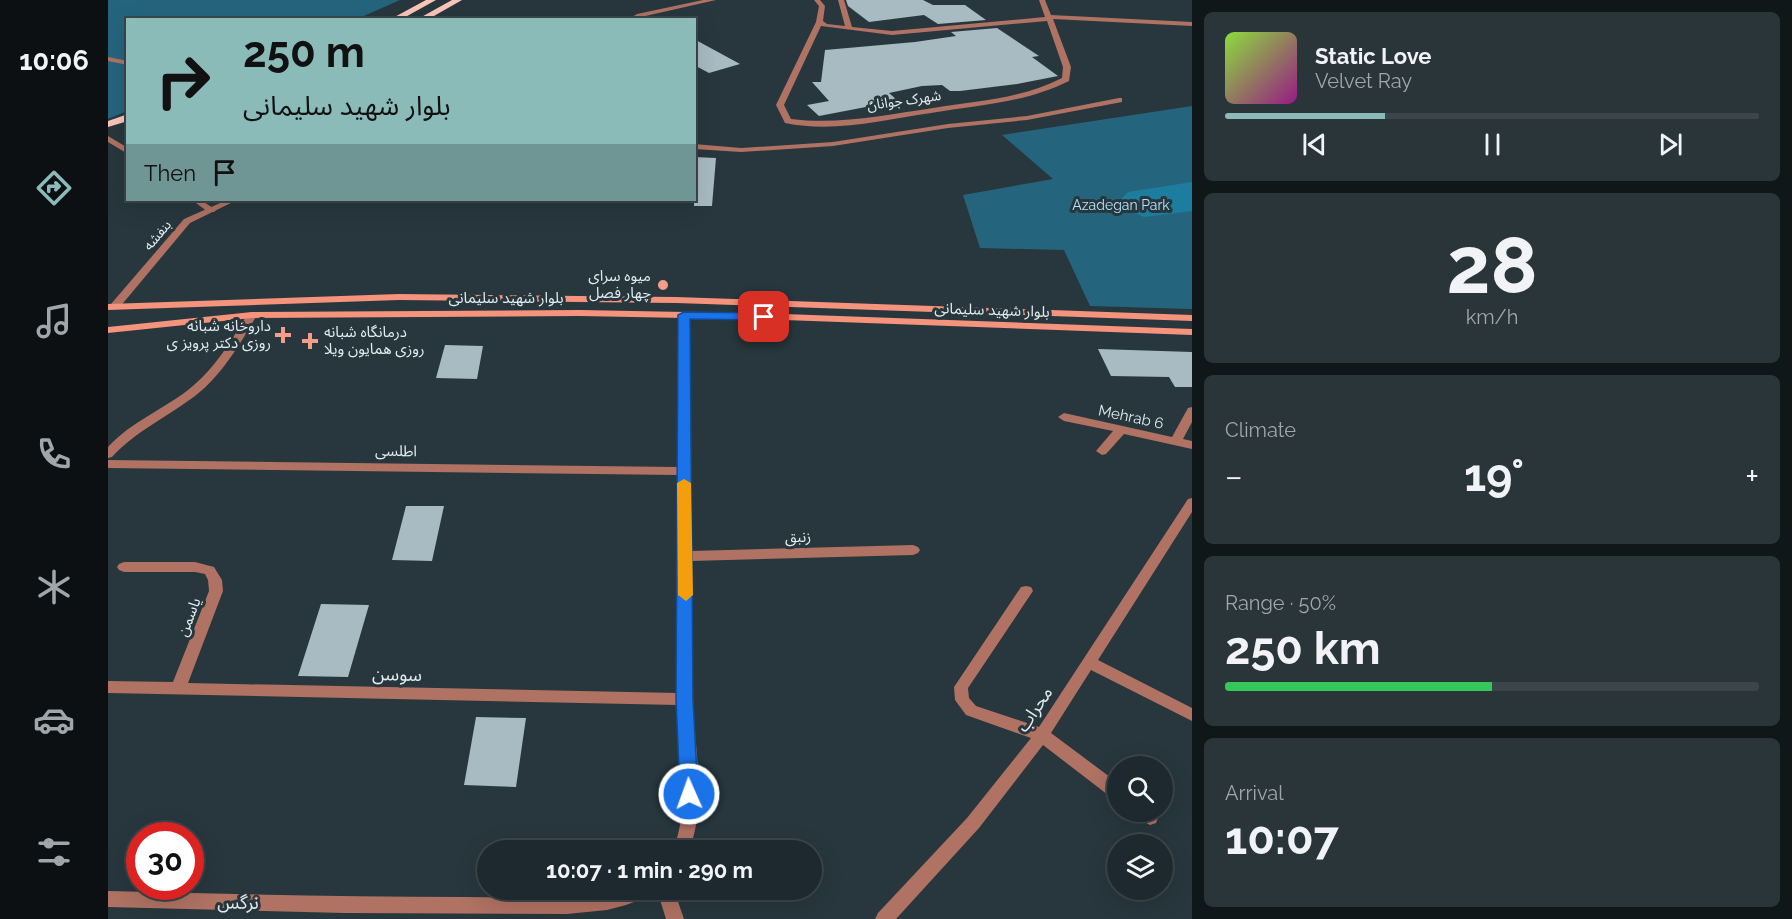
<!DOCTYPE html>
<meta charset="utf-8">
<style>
:root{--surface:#1d292e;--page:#2a353a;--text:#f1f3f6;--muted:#a0a6aa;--line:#3b454a;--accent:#8bbbb9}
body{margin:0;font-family:Raleway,"Noto Sans Arabic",sans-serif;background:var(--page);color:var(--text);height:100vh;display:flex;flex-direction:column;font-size:22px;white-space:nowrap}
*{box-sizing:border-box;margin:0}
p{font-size:20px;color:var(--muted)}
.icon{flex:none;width:33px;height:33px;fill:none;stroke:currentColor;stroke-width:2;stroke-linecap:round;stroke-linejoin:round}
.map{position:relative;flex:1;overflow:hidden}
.sheet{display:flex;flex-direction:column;gap:12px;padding:12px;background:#101719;width:600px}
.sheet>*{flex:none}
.hud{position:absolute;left:18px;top:18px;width:570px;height:183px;border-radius:0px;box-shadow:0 6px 24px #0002,0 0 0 2px var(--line);background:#8bbbb9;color:#111;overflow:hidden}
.buttons{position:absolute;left:999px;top:756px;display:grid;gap:12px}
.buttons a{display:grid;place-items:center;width:66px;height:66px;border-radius:50%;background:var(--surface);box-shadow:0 6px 24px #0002,0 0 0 2px var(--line);font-size:30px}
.speed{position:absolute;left:18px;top:822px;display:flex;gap:12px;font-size:30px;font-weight:700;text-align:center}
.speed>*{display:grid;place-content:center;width:78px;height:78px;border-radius:50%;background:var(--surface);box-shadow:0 6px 24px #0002,0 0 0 2px var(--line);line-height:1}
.speed .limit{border:9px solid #d22;background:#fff;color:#111}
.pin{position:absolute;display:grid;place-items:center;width:51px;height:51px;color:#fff;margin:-26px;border-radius:12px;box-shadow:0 3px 9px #0006}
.me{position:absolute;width:66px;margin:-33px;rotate:358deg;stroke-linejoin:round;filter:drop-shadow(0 0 4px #0008)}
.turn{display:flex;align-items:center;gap:21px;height:126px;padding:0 18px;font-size:27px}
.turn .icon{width:78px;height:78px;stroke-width:2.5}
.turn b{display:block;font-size:42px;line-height:51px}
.then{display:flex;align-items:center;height:57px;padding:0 18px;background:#0003;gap:12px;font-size:22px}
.big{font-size:45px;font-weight:700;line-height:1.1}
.sheet .tile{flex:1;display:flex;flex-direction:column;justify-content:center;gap:9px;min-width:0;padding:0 21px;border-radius:9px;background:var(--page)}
.sheet .dial{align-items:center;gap:0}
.dial b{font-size:78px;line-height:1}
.song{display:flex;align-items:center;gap:18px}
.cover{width:72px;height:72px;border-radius:9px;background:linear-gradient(135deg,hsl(90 70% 55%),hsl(310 70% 35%))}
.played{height:6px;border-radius:3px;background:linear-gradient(90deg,var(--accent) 30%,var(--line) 30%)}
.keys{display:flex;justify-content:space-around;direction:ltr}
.heat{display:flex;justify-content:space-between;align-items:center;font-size:33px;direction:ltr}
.charge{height:9px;border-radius:4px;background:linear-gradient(90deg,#34c759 50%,var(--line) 0)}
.trip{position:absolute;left:369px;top:840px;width:345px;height:60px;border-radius:30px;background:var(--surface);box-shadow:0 6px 24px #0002,0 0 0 2px var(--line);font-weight:700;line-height:60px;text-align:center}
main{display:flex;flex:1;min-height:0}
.tabs{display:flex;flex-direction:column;width:108px;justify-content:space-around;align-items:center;background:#0c1012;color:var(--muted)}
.tabs .icon{width:42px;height:42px}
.tabs .current{color:var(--accent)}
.tabs b{font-size:27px;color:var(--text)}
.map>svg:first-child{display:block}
</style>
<main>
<nav class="tabs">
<b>10:06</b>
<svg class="icon current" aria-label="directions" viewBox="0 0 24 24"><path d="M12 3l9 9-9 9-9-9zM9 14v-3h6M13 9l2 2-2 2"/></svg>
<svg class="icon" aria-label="music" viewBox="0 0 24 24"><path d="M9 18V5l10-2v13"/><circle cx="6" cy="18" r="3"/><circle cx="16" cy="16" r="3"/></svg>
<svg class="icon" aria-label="phone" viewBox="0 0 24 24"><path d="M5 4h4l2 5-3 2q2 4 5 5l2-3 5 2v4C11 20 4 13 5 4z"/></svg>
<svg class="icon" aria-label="climate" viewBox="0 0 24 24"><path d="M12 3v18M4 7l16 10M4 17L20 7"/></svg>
<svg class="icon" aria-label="car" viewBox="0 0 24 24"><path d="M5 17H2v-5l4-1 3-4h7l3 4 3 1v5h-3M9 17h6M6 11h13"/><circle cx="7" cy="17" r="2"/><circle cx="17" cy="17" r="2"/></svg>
<svg class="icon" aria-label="filters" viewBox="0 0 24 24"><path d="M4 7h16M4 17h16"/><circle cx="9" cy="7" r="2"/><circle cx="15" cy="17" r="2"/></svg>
</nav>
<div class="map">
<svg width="1084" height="919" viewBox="0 0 1084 919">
<rect width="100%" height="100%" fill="#27373d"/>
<path fill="#24657d" d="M0,0H292L249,19L20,20L19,111L0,119Z
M1084,106V309L982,306L956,250L872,248L855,195L945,179L894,135Z"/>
<path fill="#1c7d9e" d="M1084,182V211L1036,217L1018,209L1013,199L1020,192Z"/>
<path fill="#a8bac2" d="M738,0H815L825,5H857L878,20L830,24L816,15L761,22L740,6Z
M889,28L931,56L924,57L950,76L909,84L852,91H842L834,85L814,86L781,93L789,100L784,102L711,116L699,105L721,101L704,82H713L717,50L807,42L848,36L843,32Z
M586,39L632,64L601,73L586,65Z
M586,157L608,158L604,206H586Z
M337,345L375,346L369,379L328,378Z
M990,349L1084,352V387H1067L1061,377L1003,376Z
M298,506H336L324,561L284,560Z
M213,604L261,605L240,677L190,676Z
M368,717L418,718L408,787L356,785Z"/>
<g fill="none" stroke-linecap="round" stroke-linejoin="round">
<path fill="#af7263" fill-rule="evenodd" d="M706,0H712L717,6L715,21L719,24L737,26L730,0H736L744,27L784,31L937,17L931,0H937L943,15L1084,22V26L945,19L963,67L961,81C917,103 870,105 823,113C775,120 726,133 677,123L668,105L708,22L711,6ZM939,21L955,67L954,78C913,99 869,101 825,108C777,115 731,125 683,119L676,105L713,26L784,35Z
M0,57L20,61V65L0,61Z
M1011,98H1014V102L919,120L840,128L725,146L633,152L586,149V144L633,148L725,142L840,124L919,116Z
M0,136L20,148V154L0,142Z
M84,200H93L108,210L106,212H100Z
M144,312L149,315C132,344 114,375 87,396C59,417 28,431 4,457L0,458V447C23,422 54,410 80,390C107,369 123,341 140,313Z
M576,312L581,315L583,551L805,545L810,547L812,550L810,553L805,555L583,561C583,608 583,656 585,704C587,752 599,805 581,850H565C583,805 571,752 570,705L0,693V681L65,682L101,591L100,580L97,574L87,572H16L11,570L9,567L11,564L16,562H87L106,567L114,580L115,591L80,683L570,693V475L0,468V460L570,467L571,315Z
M1084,407V422L1075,439L1084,441V449L1016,434L998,454L994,455L988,451L1005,431L956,421L950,417L956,413L1064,437L1080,408Z
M1084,498V512L990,660L1084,708V721L983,670L943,733L1010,783V800L1004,798L935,745L871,828L788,919H767L770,913L859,818L923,738L858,715L847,700L846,687L913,587L918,586L923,587L925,591L860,688L861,698L868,706L931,727L1080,499Z
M1025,812H1046L1050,818L1048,823L1042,825L1027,817Z
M516,890H545L542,896L518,905L499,910L459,914L236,913L0,907V891C119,894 238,897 356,897C409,897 464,902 516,890Z
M549,890H566L576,919H558Z"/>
<path fill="#af7263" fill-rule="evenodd" d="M595,0H608L533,17L528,20H519L529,14Z
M119,200H129L82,223L11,308H3V304L76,219Z"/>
<path fill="#f5937c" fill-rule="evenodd" d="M291,294L568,297L1084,315V321L568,303L291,300L0,310V304Z
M472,310L676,314L1084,329V335L676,320L472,316L144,318L0,333V327L144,312Z"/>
<path fill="#f9c6b9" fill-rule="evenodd" d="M318,0H328L292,20H281Z
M344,0H354L319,20H308Z
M20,114V121L0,127V121Z"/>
</g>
<path fill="#1a73e8" stroke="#114b97" stroke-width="1.5" d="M576,312L656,313L662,317L656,320L582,319L585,699L590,794L587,800L581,802L574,800L572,794L568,699L570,315Z"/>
<path fill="#f59e0b" d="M576,479L583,483L585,595L578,601L570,595L569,483Z"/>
<g fill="#f49e8a" stroke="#27373d" stroke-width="2">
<circle cx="555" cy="285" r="6"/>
<path d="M172 326h6v6h6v6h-6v6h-6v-6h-6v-6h6z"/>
<path d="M199 332h6v6h6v6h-6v6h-6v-6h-6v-6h6z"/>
</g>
<g text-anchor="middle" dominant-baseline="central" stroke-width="6" stroke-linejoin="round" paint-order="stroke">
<g font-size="14" fill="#e2ecf0" stroke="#27373d">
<text transform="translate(796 100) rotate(-8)">شهرک جوانان</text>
<text transform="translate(49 235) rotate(-50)">بنفشه</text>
</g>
<g font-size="14" fill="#b0e3f9" stroke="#27373d">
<text x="1013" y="205">Azadegan Park</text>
</g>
<g font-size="15" fill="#e2ecf0" stroke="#27373d" text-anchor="end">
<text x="543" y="276">میوه سرای<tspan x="543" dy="17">چهار فصل</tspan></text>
<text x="163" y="326">داروخانه شبانه<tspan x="163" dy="17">روزی دکتر پرویز ی</tspan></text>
<text x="216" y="332" text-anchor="start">درمانگاه شبانه<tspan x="216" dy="17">روزی همایون ویلا</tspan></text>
</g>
<g font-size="15" fill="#e2ecf0" stroke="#27373d">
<text x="398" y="298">بلوار شهید سلیمانی</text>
<text transform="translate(884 310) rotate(2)">بلوار شهید سلیمانی</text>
<text transform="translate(1023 417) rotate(12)">Mehrab 6</text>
<text transform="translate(288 451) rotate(1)">اطلسی</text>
<text transform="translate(690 537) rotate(-1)">زنبق</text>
<text transform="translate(81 617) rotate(-69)">یاسمن</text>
</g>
<g font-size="18" fill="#e2ecf0" stroke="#27373d">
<text transform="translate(289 674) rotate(1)">سوسن</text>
<text transform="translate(926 709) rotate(-56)">محراب</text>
<text transform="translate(130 902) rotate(1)">نرگس</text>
</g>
</g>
</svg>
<div class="buttons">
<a><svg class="icon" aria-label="search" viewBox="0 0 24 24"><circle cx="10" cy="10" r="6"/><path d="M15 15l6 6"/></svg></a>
<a><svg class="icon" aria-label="layers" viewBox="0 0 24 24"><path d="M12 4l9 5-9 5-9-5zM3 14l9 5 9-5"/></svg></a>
</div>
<div class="speed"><div class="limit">30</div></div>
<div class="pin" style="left:656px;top:317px;background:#d93025"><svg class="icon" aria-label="arrive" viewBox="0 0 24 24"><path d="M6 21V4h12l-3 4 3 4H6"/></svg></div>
<svg class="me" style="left:581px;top:794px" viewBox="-20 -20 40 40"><circle r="17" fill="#1a73e8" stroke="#fff" stroke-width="3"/><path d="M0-11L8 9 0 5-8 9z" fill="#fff"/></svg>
<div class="trip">10:07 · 1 min · 290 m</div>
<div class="hud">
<div class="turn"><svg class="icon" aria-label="right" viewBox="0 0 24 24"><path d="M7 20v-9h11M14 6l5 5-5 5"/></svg><div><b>250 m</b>بلوار شهید سلیمانی</div></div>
<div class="then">Then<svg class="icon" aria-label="arrive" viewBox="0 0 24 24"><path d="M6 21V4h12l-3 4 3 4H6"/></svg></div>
</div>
</div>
<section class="sheet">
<div class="tile">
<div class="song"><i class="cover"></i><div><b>Static Love</b><p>Velvet Ray</p></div></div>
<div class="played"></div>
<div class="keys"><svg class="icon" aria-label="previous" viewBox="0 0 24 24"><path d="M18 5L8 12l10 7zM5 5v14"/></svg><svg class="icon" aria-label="pause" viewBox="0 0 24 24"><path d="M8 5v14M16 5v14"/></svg><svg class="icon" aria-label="next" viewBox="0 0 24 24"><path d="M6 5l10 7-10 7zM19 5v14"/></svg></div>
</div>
<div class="tile dial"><b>28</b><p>km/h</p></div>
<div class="tile"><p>Climate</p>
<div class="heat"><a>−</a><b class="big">19°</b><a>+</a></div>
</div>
<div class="tile"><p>Range · 50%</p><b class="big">250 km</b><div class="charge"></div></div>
<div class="tile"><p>Arrival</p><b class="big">10:07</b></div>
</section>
</main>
